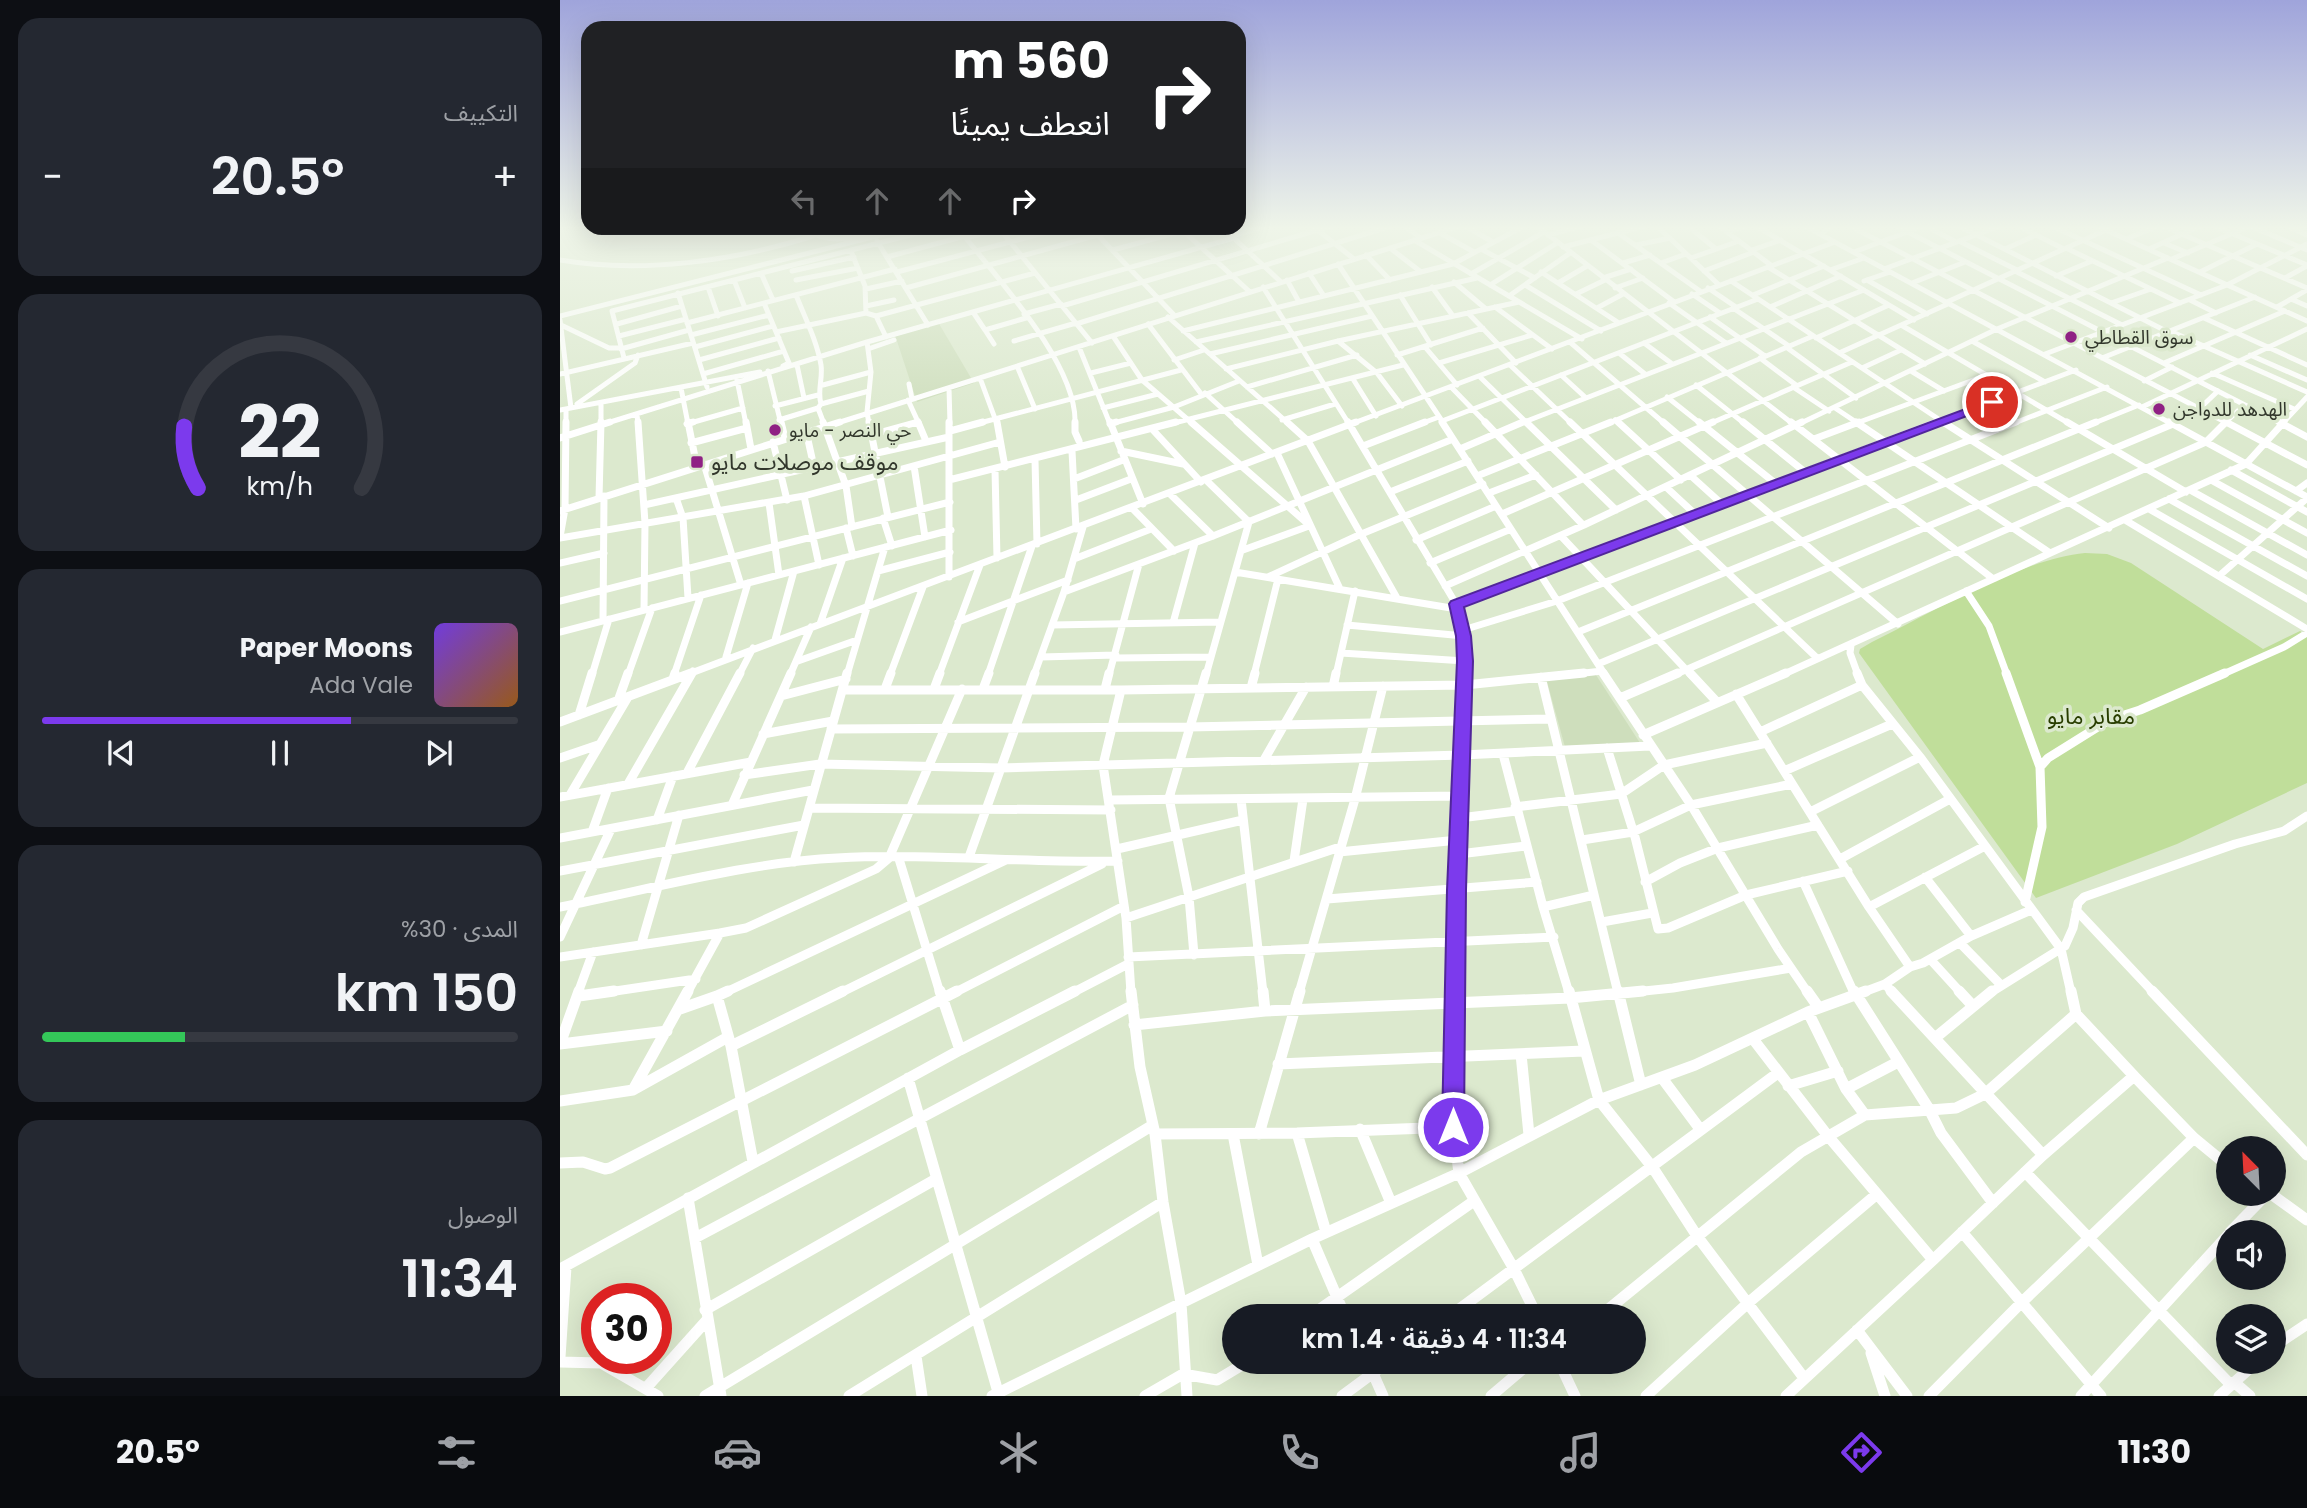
<!DOCTYPE html>
<html lang="ar">
<meta charset="utf-8">
<style>
:root{--surface:#171b24;--page:#242831;--text:#f1f3f6;--muted:#9ea1a6;--line:#363941;--accent:#7c3aed}
body{margin:0;font-family:Poppins,"Noto Sans Arabic",sans-serif;background:var(--page);color:var(--text);direction:rtl;height:100vh;display:flex;flex-direction:column;font-size:26px;white-space:nowrap}
*{box-sizing:border-box;margin:0}
p{font-size:23px;color:var(--muted)}
.icon{flex:none;width:38px;height:38px;fill:none;stroke:currentColor;stroke-width:2;stroke-linecap:round;stroke-linejoin:round}
.map{position:relative;flex:1;overflow:hidden;direction:ltr}
.sheet{display:flex;flex-direction:column;gap:18px;padding:18px;background:#0d0f14;width:560px}
.sheet>*{flex:none}
.banner{position:absolute;left:21px;top:21px;width:665px;height:214px;border-radius:21px;box-shadow:0 7px 28px #0002;direction:rtl;background:#202124;color:#fff;overflow:hidden}
.needle{width:46px;rotate:336deg}
.controls{position:absolute;left:1656px;top:1136px;display:grid;gap:14px}
.controls a{display:grid;place-items:center;width:70px;height:70px;border-radius:50%;background:var(--surface);box-shadow:0 7px 28px #0002;font-size:35px}
.speed{position:absolute;left:21px;top:1283px;display:flex;gap:14px;font-size:35px;font-weight:700;text-align:center}
.speed>*{display:grid;place-content:center;width:91px;height:91px;border-radius:50%;background:var(--surface);box-shadow:0 7px 28px #0002;line-height:1}
.speed .limit{border:10px solid #d22;background:#fff;color:#111}
.pin{position:absolute;display:grid;place-items:center;width:60px;height:60px;color:#fff;margin:-30px;border:4px solid #fff;border-radius:50%;box-shadow:0 2px 7px #0007}
.me{position:absolute;width:77px;margin:-38px;rotate:0deg;stroke-linejoin:round;filter:drop-shadow(0 0 5px #0008)}
.turn{display:flex;align-items:center;gap:24px;height:147px;padding:0 21px;font-size:32px}
.turn .icon{width:91px;height:91px;stroke-width:2.5}
.turn b{display:block;font-size:49px;line-height:60px}
.lanes{display:flex;align-items:center;height:66px;padding:0 21px;background:#0003;justify-content:center;gap:35px;direction:ltr}
.lanes .off{opacity:.35}
.big{font-size:52px;font-weight:600;line-height:1.1}
.sheet .tile{flex:1;display:flex;flex-direction:column;justify-content:center;gap:10px;min-width:0;padding:0 24px;border-radius:21px;background:var(--page)}
.sheet .dial{align-items:center;gap:0}
.dial svg{height:182px;overflow:visible;fill:none;stroke:var(--line);stroke-width:7;stroke-linecap:round;text-anchor:middle}
.dial text{fill:var(--text);stroke:none}
.song{display:flex;align-items:center;gap:21px}
.cover{width:84px;height:84px;border-radius:10px;background:linear-gradient(135deg,hsl(260 70% 55%),hsl(30 70% 35%))}
.played{height:7px;border-radius:4px;background:linear-gradient(90deg,var(--accent) 65%,var(--line) 65%)}
.keys{display:flex;justify-content:space-around;direction:ltr}
.heat{display:flex;justify-content:space-between;align-items:center;font-size:38px;direction:ltr}
.charge{height:10px;border-radius:5px;background:linear-gradient(90deg,#34c759 30%,var(--line) 0)}
.trip{position:absolute;left:662px;top:1304px;width:424px;height:70px;border-radius:35px;background:var(--surface);box-shadow:0 7px 28px #0002;font-weight:600;line-height:70px;text-align:center;direction:rtl}
.dock{display:flex;height:112px;justify-content:space-around;align-items:center;background:#090b0e;color:var(--muted)}
.dock .icon{width:49px;height:49px}
.dock .active{color:var(--accent)}
.dock b{font-size:32px;color:var(--text)}
main{display:flex;flex:1;min-height:0}
.map>svg:first-child{display:block}
</style>
<main>
<div class="map">
<svg width="1747" height="1396" viewBox="0 0 1747 1396">
<rect width="100%" height="100%" fill="#dce9ce"/>
<path fill="#cedebc" d="M378,322L414,383L357,402L335,335Z
M1036,675L1080,743L1005,747L986,678Z"/>
<path fill="#c0de9a" d="M1525,553L1547,554L1571,563L1703,649L1740,631L1747,636V783L1617,844L1476,898L1299,653L1300,649L1312,642C1371,613 1461,559 1525,553Z"/>
<g fill="none" stroke-linecap="round" stroke-linejoin="round">
<path stroke="#fff" stroke-width="5" d="M844,226L861,238
M905,226L933,242
M977,226L1233,424
M1097,226L1159,285
M1128,226L1156,249
M1159,226L1212,266
M1196,226L1354,320
M1245,226L1612,424
M1290,226L1669,424
M1336,226L1722,424
M1366,226L1396,242
M1399,226L1608,332
M1458,226L1504,249
M1492,226L1641,295
M1537,226L1747,321
M1603,226L1747,288
M1654,226L1747,265
M1690,226L1747,250
M1726,226L1747,235
M244,228C265,244 294,241 316,228
M398,228C434,275 518,364 515,424
M439,228L532,343
M531,228L614,315
M620,228L690,292
M663,228L721,282
M755,228L794,259
M1168,232L1186,226
M880,233L914,252
M1058,233L1140,291
M1261,234L1272,226
M988,235L1022,226
M672,236L707,226
M406,238L440,229
M1566,239L1598,226
M854,240L1022,339
M1031,240L1113,301
M317,241L368,325
M1399,241L1457,270
M1604,243L1628,253
M1076,245L1110,238
M1003,247L1085,226
M830,248L861,272
M1506,248L1620,303
M921,249L975,278
M1445,249L1476,235
M1589,249L1640,226
M553,250L633,228
M1192,250L1221,240
M291,251L305,286L306,313
M1294,252L1363,226
M806,255L830,280
M327,257L405,236
M1131,258L1179,241
M1612,259L1690,226
M0,260C82,274 174,261 253,236
M1063,263L1090,255
M1101,263L1126,254
M778,264L884,424
M1208,267L1365,364
M1324,269L1440,226
M1270,270L1304,258
M232,271L294,257
M1144,271L1194,252
M1455,271L1562,325
M337,272L503,228
M981,272L1059,323
M1640,272L1697,244
M201,273L213,300
M749,273L764,296
M911,274L984,232
M1496,276L1532,261
M1043,278L1071,269
M1725,278L1747,266
M174,280L185,308
M236,280L298,268
M727,280L739,302
M1307,280L1367,314
M1171,281L1386,424
M1304,281L1330,272
M894,282L926,309
M998,283L1027,266
M1352,283L1405,262
M930,285L997,243
M965,285L1041,331
M148,287L158,316
M703,287L789,424
M872,287L893,316
M346,288L563,228
M1055,288L1083,278
M1148,288L1176,307
M306,289L342,281
M118,293L147,387
M1016,294L1045,280
M1132,294L1160,313
M236,295C245,318 257,341 261,365C263,379 257,391 261,404L258,408L264,424
M840,295L871,345
M1193,295L1264,266
M949,296L1010,253
M1731,299L1747,306
M1630,300L1656,313
M1387,302L1546,230
M204,303L229,363L223,366
M1109,303L1166,343
M1551,303L1591,289
M306,306L334,300
M502,306L771,226
M935,307L992,349
M1210,307L1281,276
M1717,307L1747,290
M1037,308L1063,294
M1173,308L1229,346
M413,312L425,330L466,318
M908,313L956,363
M464,314L501,304
M0,316L348,228
M316,316L326,337
M608,317L729,424
M1150,317L1205,356
M1644,318L1747,365
M0,320L11,408
M127,323L335,269
M57,324L122,306
M516,324L831,226
M588,324L642,395
M1,325L49,348H60
M1341,325L1510,424
M425,330L434,344
M623,331L893,264L964,226
M1610,331L1747,392
M216,332L306,313L316,316L475,273
M131,335L209,315
M59,336L126,319
M553,336L582,380L633,424
M1256,338L1329,305
M454,341L516,323
M778,341L817,373L842,406
M1412,341L1485,382
M307,342L311,372L307,412L309,424
M636,342L917,278
M1011,343L1105,424
M1084,343L1111,363
M135,347L213,326
M519,347L550,424
M865,347L897,385
M1226,347L1296,398
M61,349L129,330
M308,349L334,340
M1059,353L1085,374
M1279,353L1390,303
M650,354L812,316
M1485,354L1667,285L1747,244
M837,355L923,328
M1690,355L1747,380
M64,358L52,311L378,228
M1200,358L1236,385
M1542,358L1695,297
M139,360L219,338
M614,360L644,350
M879,363L972,335
M1604,363L1725,311
M237,365L244,398
M950,365L1012,424
M457,366L475,409
M1302,368L1341,350
M666,369L778,341L959,302
M208,371L221,424
M1351,371L1384,391
M531,373L571,363
M1652,373L1734,409
M0,374L133,343
M143,374L224,351
M1001,375L1025,397
M920,377L968,424
M420,378L437,424
M793,379L816,416
M177,380L186,424
M1584,381L1612,367
M349,384L352,399
M263,385L311,372
M1136,385L1185,424
M687,387L797,355
M891,387L927,424
M1233,387L1269,411
M121,388L128,424
M389,388L390,424
M645,393L679,424
M1107,397L1141,424
M348,400L359,424
M17,404L75,363L78,355
M261,404L309,391
M215,406L258,395
M1582,407L1747,329
M543,408L598,394
M1275,408L1299,424
M1639,409L1658,391
M0,410L200,372
M77,415L78,424
M219,420L258,408
M722,420L775,404
M1055,420L1060,424
M882,421L1198,299
M6,424V409
M41,424V403
M44,424L307,342L674,238
M127,424L183,408
M274,424L900,226
M351,424L359,422
M416,424L621,370
M550,424L614,407L679,381
M610,424L843,365
M791,424L1275,242
M860,424L879,417
M959,424L1304,290
M1047,424L1253,336
M1149,424L1292,362
M1239,424L1437,329L1608,258
M1294,424L1427,375
M1373,424L1516,370
M1452,424L1547,387
M1532,424L1579,405
M1664,424L1684,405
M1722,424L1747,397"/>
<path stroke="#fff" stroke-width="7" d="M78,422L85,523L84,610
M128,422L137,467
M186,422L191,449
M221,422L225,438
M263,422L286,486L292,527
M309,422L328,517
M358,422L366,441
M437,422L445,467
M515,422V432L519,441
M550,422L583,504
M631,422L747,523
M677,422L712,454
M727,422L748,441L837,598
M788,422L896,604L904,636L905,675
M882,422L1045,675
M925,422L1023,525
M966,422L1056,510
M1010,422L1257,658
M1058,422L1121,480
M1103,422L1338,624
M1139,422L1215,483
M1183,422L1245,472
M1231,422L1432,578
M1296,422L1490,553
M1383,422L1549,528
M1507,422L1626,492
M1609,422L1747,497
M1666,422L1747,465
M1719,422L1747,437
M127,424L133,422
M550,424L556,422
M593,430L641,482
M246,431L254,467
M390,431L423,422
M311,435L358,422
M0,438L50,422
M1254,439L1299,422
M213,442L227,500
M131,443L187,428
M803,446L865,422
M900,449L963,422
M512,451L516,529
M561,451L623,464
M717,453L780,589
M475,460L477,544
M144,464L181,585
M354,466L365,537
M435,470L437,558
M1671,470L1747,512
M1130,475L1162,504
M917,476L1051,422
M514,479L563,460
M389,480L616,422
M1651,480L1747,533
M1106,487L1135,514
M1630,490L1747,555
M1736,491L1747,483
M830,492L908,461
M929,493L976,475
M610,494L653,536
M244,496L259,565
M39,498L41,422
M116,498L123,518L128,598
M1609,499L1747,576
M516,500L571,479
M209,503L219,575
M84,505L389,437
M572,508L614,551
M1589,509L1747,599
M0,511L280,422
M942,514L1153,422
M323,518L332,546
M1565,520L1747,629
M286,528L293,556
M1001,536L1131,675
M0,537L5,509L6,422
M0,538L244,496L440,442
M856,540L936,506
M683,550L749,526
M514,559L591,529
M0,563L44,553
M870,563L951,529
M318,571L390,552
M675,572L897,609
M1659,576L1747,498
M389,577V422
M708,577L799,535L923,484
M885,586L1024,525L1242,422
M1406,591L1429,626L1447,675
M504,592L653,536L893,439
M0,601L390,502
M896,604L1377,422
M43,621L44,496
M398,622L508,580
M613,623L635,543
M260,624L283,558
M492,625L660,622
M787,625L904,636
M903,630L997,601L1456,422
M0,632L391,530
M1018,632L1536,422
M215,640L234,571
M1291,645L1290,653L1298,675
M781,653L905,661
M166,657L188,583
M481,657L556,655
M556,658L649,657
M238,661L297,640
M1038,664L1613,424
M32,675L49,619
M68,675L92,608
M114,675L141,595
M126,675L796,422
M131,675L133,671
M179,675L193,648
M230,675L251,627
M287,675L325,547
M330,675L363,587
M379,675L420,565
M428,675L472,546
M474,675L504,592L523,527
M549,675L579,564
M646,675L689,522L646,480
M694,675L718,579
M776,675L795,591
M1007,675L1042,671
M1114,675L1646,442L1666,422
M1222,675L1686,464L1724,422
M1661,675L1724,647L1747,633"/>
<path stroke="#fff" stroke-width="9" d="M1043,673L1131,805L1218,949L1248,993
M1130,673L1157,702
M1297,673L1302,685L1360,757L1501,949L1511,993
M1446,673L1480,767
M981,677L1058,993
M113,679L115,673
M773,687L776,673
M691,688L695,673
M325,689L331,673
M374,689L380,673
M423,689L429,673
M545,689L549,673
M283,690H561L905,685L1024,673
M561,690L543,765L566,918L571,993
M1176,694L1309,907L1350,967
M221,696L286,679
M1060,698L1118,673
M58,701L68,673
M19,715L32,673
M0,722L131,673
M271,729L629,727L990,719
M1200,732L1302,685
M203,734L273,721
M1083,735L1226,673
M1047,748L1075,837L1098,929L1108,928L1186,895L1288,871
M943,754L983,907L1009,993
M0,758L38,745
M704,760L746,687
M1224,771L1332,724
M127,773L180,673
M184,775L260,764L441,768L902,755L1090,746
M68,784L132,673
M10,795L68,697
M0,797L191,762
M681,799L703,993
M550,800L902,796
M172,805L231,673
M955,807L1061,794L1104,765L1207,743
M249,808L551,810
M1250,812L1360,757
M900,818L956,811
M97,820L113,776
M32,832L48,788
M0,838L253,790
M1022,840L1073,832L1131,805L1232,784
M557,849L683,820
M779,852L898,840
M899,854L966,846
M409,857L475,673
M339,859L380,993
M1280,859L1390,799
M734,861L743,799
M234,862L287,673
M0,871L244,825
M1365,877L1411,936
M1243,881L1294,993
M1085,882L1120,863L1158,848L1258,825
M767,899L977,882
M1465,902L1482,827L1480,767L1488,758L1549,720L1580,710L1665,673
M0,907C87,890 189,862 277,858C371,853 464,863 558,861
M983,907L1034,895
M1309,907L1425,846
M1516,910L1594,993
M566,918L780,847
M1042,922L1092,913
M0,937L51,829
M1400,943L1440,984
M81,945L119,815
M634,955L629,897L609,798L646,673
M0,957L160,933
M568,957L994,937
M1370,959L1401,993
M1325,984L1333,993
M18,993L33,952
M42,993L136,979
M127,993L160,933L186,928L316,869L329,858L402,689
M164,993L446,860
M280,993L542,864
M394,993L564,906
M512,993L568,964
M739,993L795,799L823,686
M895,993L905,673
M1065,993L1113,988L1231,968
M1301,993L1325,984L1350,967L1363,963L1411,936L1471,910
M1430,993L1505,946L1513,928L1518,903L1524,897L1675,844L1724,831L1747,816"/>
<path stroke="#fff" stroke-width="11" d="M380,991L400,1050
M571,991L580,1067L595,1134L603,1202L621,1303L627,1396
M703,991L705,1011
M895,991L893,1127L899,1173L954,1269L977,1316
M1009,991L1039,1100L1093,1168L1137,1236L1244,1378
M1058,991L1081,1085
M1247,991L1259,1008
M1294,991L1369,1109L1381,1133L1433,1203
M1331,991L1483,1155
M1399,991L1412,1005
M1592,991L1747,1155
M19,996L54,991
M157,996L168,991
M120,1009L157,996L171,1046L193,1162
M574,1025L705,1011L1010,998L1083,991
M1375,1038L1432,991
M1193,1039L1268,1136L1373,1260L1226,1396
M0,1044L107,1031
M0,1044L19,991
M171,1046L283,991
M961,1054L969,1135
M718,1064L1024,1051
M1574,1076L1634,1138L1668,1166
M348,1078L438,1392
M1102,1078L1140,1129
M1228,1086L1278,1071
M1286,1089L1338,1062
M73,1090L128,991
M0,1101L73,1090L168,1037
M1305,1115L1396,1108L1425,1094L1516,1014
M800,1129L831,1203
M737,1133L766,1232
M595,1134L737,1133L893,1127
M673,1134L698,1265
M699,1134L740,991
M0,1163L23,1162L45,1169L50,1168L397,991
M1465,1172L1671,1385
M1711,1194L1747,1220
M128,1198L161,1396
M1402,1232L1541,1396
M1670,1232L1707,1194
M135,1238L573,1005
M752,1239L785,1316
M1373,1260L1483,1155L1574,1076L1516,1014L1511,991
M0,1269L400,1050L515,991
M145,1310L376,1179
M750,1316L914,1201
M890,1316L1218,1073
M1040,1316L1241,1152L1305,1115L1286,1089L1248,1012
M1297,1330L1347,1396
M1713,1347L1747,1324
M1311,1353L1325,1396
M356,1356L362,1396
M0,1357L6,1267
M0,1362L41,1363L98,1396
M808,1362L823,1396
M999,1362L1015,1396
M1674,1382L1690,1396
M86,1388L147,1320
M145,1396L593,1125
M289,1396L603,1202
M432,1396L752,1239L899,1173L1039,1100L1135,1065L1248,1012L1306,991
M585,1396L623,1374L657,1380L687,1362
M782,1396L828,1362
M931,1396L971,1362
M1086,1396L1188,1303L1317,1194
M1369,1396L1461,1303L1634,1138
M1521,1396L1668,1235
M1659,1396L1697,1362"/>
</g>
<linearGradient id="sky" x2="0" y2="1"><stop stop-color="#9fa4db"/><stop offset="0.54" stop-color="#eff5e9"/><stop offset="1" stop-color="#eff5e9" stop-opacity="0"/></linearGradient>
<rect width="1747" height="422" fill="url(#sky)"/>
<path fill="#7c3aed" stroke="#51269a" stroke-width="2" d="M1432,399L1438,402L1436,405L904,607L911,636L913,661L906,890L904,1127L901,1134L893,1137L885,1134L882,1127L887,890L897,661L896,636L889,604L891,601Z"/>
<g fill="#8f2184" stroke="#dce9ce" stroke-width="2.5">
<circle cx="1511" cy="337" r="7"/>
<circle cx="1599" cy="409" r="7"/>
<circle cx="215" cy="430" r="7"/>
<rect x="130" y="455" width="14" height="14" rx="3.5"/>
</g>
<g text-anchor="middle" dominant-baseline="central" stroke-width="7" stroke-linejoin="round" paint-order="stroke">
<g font-size="19" fill="#32372c" stroke="#dce9ce" text-anchor="start">
<text x="1525" y="337">سوق القطاطي</text>
<text x="1613" y="409">الهدهد للدواجن</text>
<text x="229" y="430">حي النصر - مايو</text>
</g>
<g font-size="23" fill="#32372c" stroke="#dce9ce" text-anchor="start">
<text x="151" y="462">موقف موصلات مايو</text>
</g>
<g font-size="23" fill="#293e00" stroke="#dce9ce">
<text x="1531" y="716">مقابر مايو</text>
</g>
</g>
</svg>
<div class="controls">
<a><svg class="needle" viewBox="-14 -14 28 28"><path d="M0-13l5 13h-10z" fill="#e53935"/><path d="M0 13l5-13h-10z" fill="#9ea1a6"/></svg></a>
<a><svg class="icon" aria-label="sound" viewBox="0 0 24 24"><path d="M4 9h4l5-4v14l-5-4H4zM17 9q2 3 0 6"/></svg></a>
<a><svg class="icon" aria-label="layers" viewBox="0 0 24 24"><path d="M12 4l9 5-9 5-9-5zM3 14l9 5 9-5"/></svg></a>
</div>
<div class="speed"><div class="limit">30</div></div>
<div class="pin" style="left:1432px;top:402px;background:#d93025"><svg class="icon" aria-label="arrive" viewBox="0 0 24 24"><path d="M6 21V4h12l-3 4 3 4H6"/></svg></div>
<svg class="me" style="left:893px;top:1127px" viewBox="-20 -20 40 40"><circle r="17" fill="#7c3aed" stroke="#fff" stroke-width="3"/><path d="M0-11L8 9 0 5-8 9z" fill="#fff"/></svg>
<div class="trip">11:34 · 4 دقيقة · 1.4 km</div>
<div class="banner">
<div class="turn"><svg class="icon" aria-label="right" viewBox="0 0 24 24"><path d="M7 20v-9h11M14 6l5 5-5 5"/></svg><div><b>560 m</b>انعطف يمينًا</div></div>
<div class="lanes"><svg class="icon off" aria-label="left" viewBox="0 0 24 24"><path d="M17 20v-9H6M10 6l-5 5 5 5"/></svg><svg class="icon off" aria-label="ahead" viewBox="0 0 24 24"><path d="M12 20V5M6 11l6-6 6 6"/></svg><svg class="icon off" aria-label="ahead" viewBox="0 0 24 24"><path d="M12 20V5M6 11l6-6 6 6"/></svg><svg class="icon" aria-label="right" viewBox="0 0 24 24"><path d="M7 20v-9h11M14 6l5 5-5 5"/></svg></div>
</div>
</div>
<section class="sheet">
<div class="tile"><p>التكييف</p>
<div class="heat"><a>−</a><b class="big">20.5°</b><a>+</a></div>
</div>
<div class="tile dial"><svg viewBox="0 0 100 80">
<path d="M14 69A42 42 0 1 1 86 69"/>
<path d="M14 69A42 42 0 0 1 8 42" stroke="#7c3aed"/>
<text x="50" y="56" font-size="32" font-weight="700">22</text>
<text x="50" y="72" font-size="11">km/h</text>
</svg></div>
<div class="tile">
<div class="song"><i class="cover"></i><div><b>Paper Moons</b><p>Ada Vale</p></div></div>
<div class="played"></div>
<div class="keys"><svg class="icon" aria-label="previous" viewBox="0 0 24 24"><path d="M18 5L8 12l10 7zM5 5v14"/></svg><svg class="icon" aria-label="pause" viewBox="0 0 24 24"><path d="M8 5v14M16 5v14"/></svg><svg class="icon" aria-label="next" viewBox="0 0 24 24"><path d="M6 5l10 7-10 7zM19 5v14"/></svg></div>
</div>
<div class="tile"><p>المدى · 30%</p><b class="big">150 km</b><div class="charge"></div></div>
<div class="tile"><p>الوصول</p><b class="big">11:34</b></div>
</section>
</main>
<nav class="dock">
<b>11:30</b>
<svg class="icon active" aria-label="directions" viewBox="0 0 24 24"><path d="M12 3l9 9-9 9-9-9zM9 14v-3h6M13 9l2 2-2 2"/></svg>
<svg class="icon" aria-label="music" viewBox="0 0 24 24"><path d="M9 18V5l10-2v13"/><circle cx="6" cy="18" r="3"/><circle cx="16" cy="16" r="3"/></svg>
<svg class="icon" aria-label="phone" viewBox="0 0 24 24"><path d="M5 4h4l2 5-3 2q2 4 5 5l2-3 5 2v4C11 20 4 13 5 4z"/></svg>
<svg class="icon" aria-label="climate" viewBox="0 0 24 24"><path d="M12 3v18M4 7l16 10M4 17L20 7"/></svg>
<svg class="icon" aria-label="car" viewBox="0 0 24 24"><path d="M5 17H2v-5l4-1 3-4h7l3 4 3 1v5h-3M9 17h6M6 11h13"/><circle cx="7" cy="17" r="2"/><circle cx="17" cy="17" r="2"/></svg>
<svg class="icon" aria-label="filters" viewBox="0 0 24 24"><path d="M4 7h16M4 17h16"/><circle cx="9" cy="7" r="2"/><circle cx="15" cy="17" r="2"/></svg>
<b>20.5°</b>
</nav>
